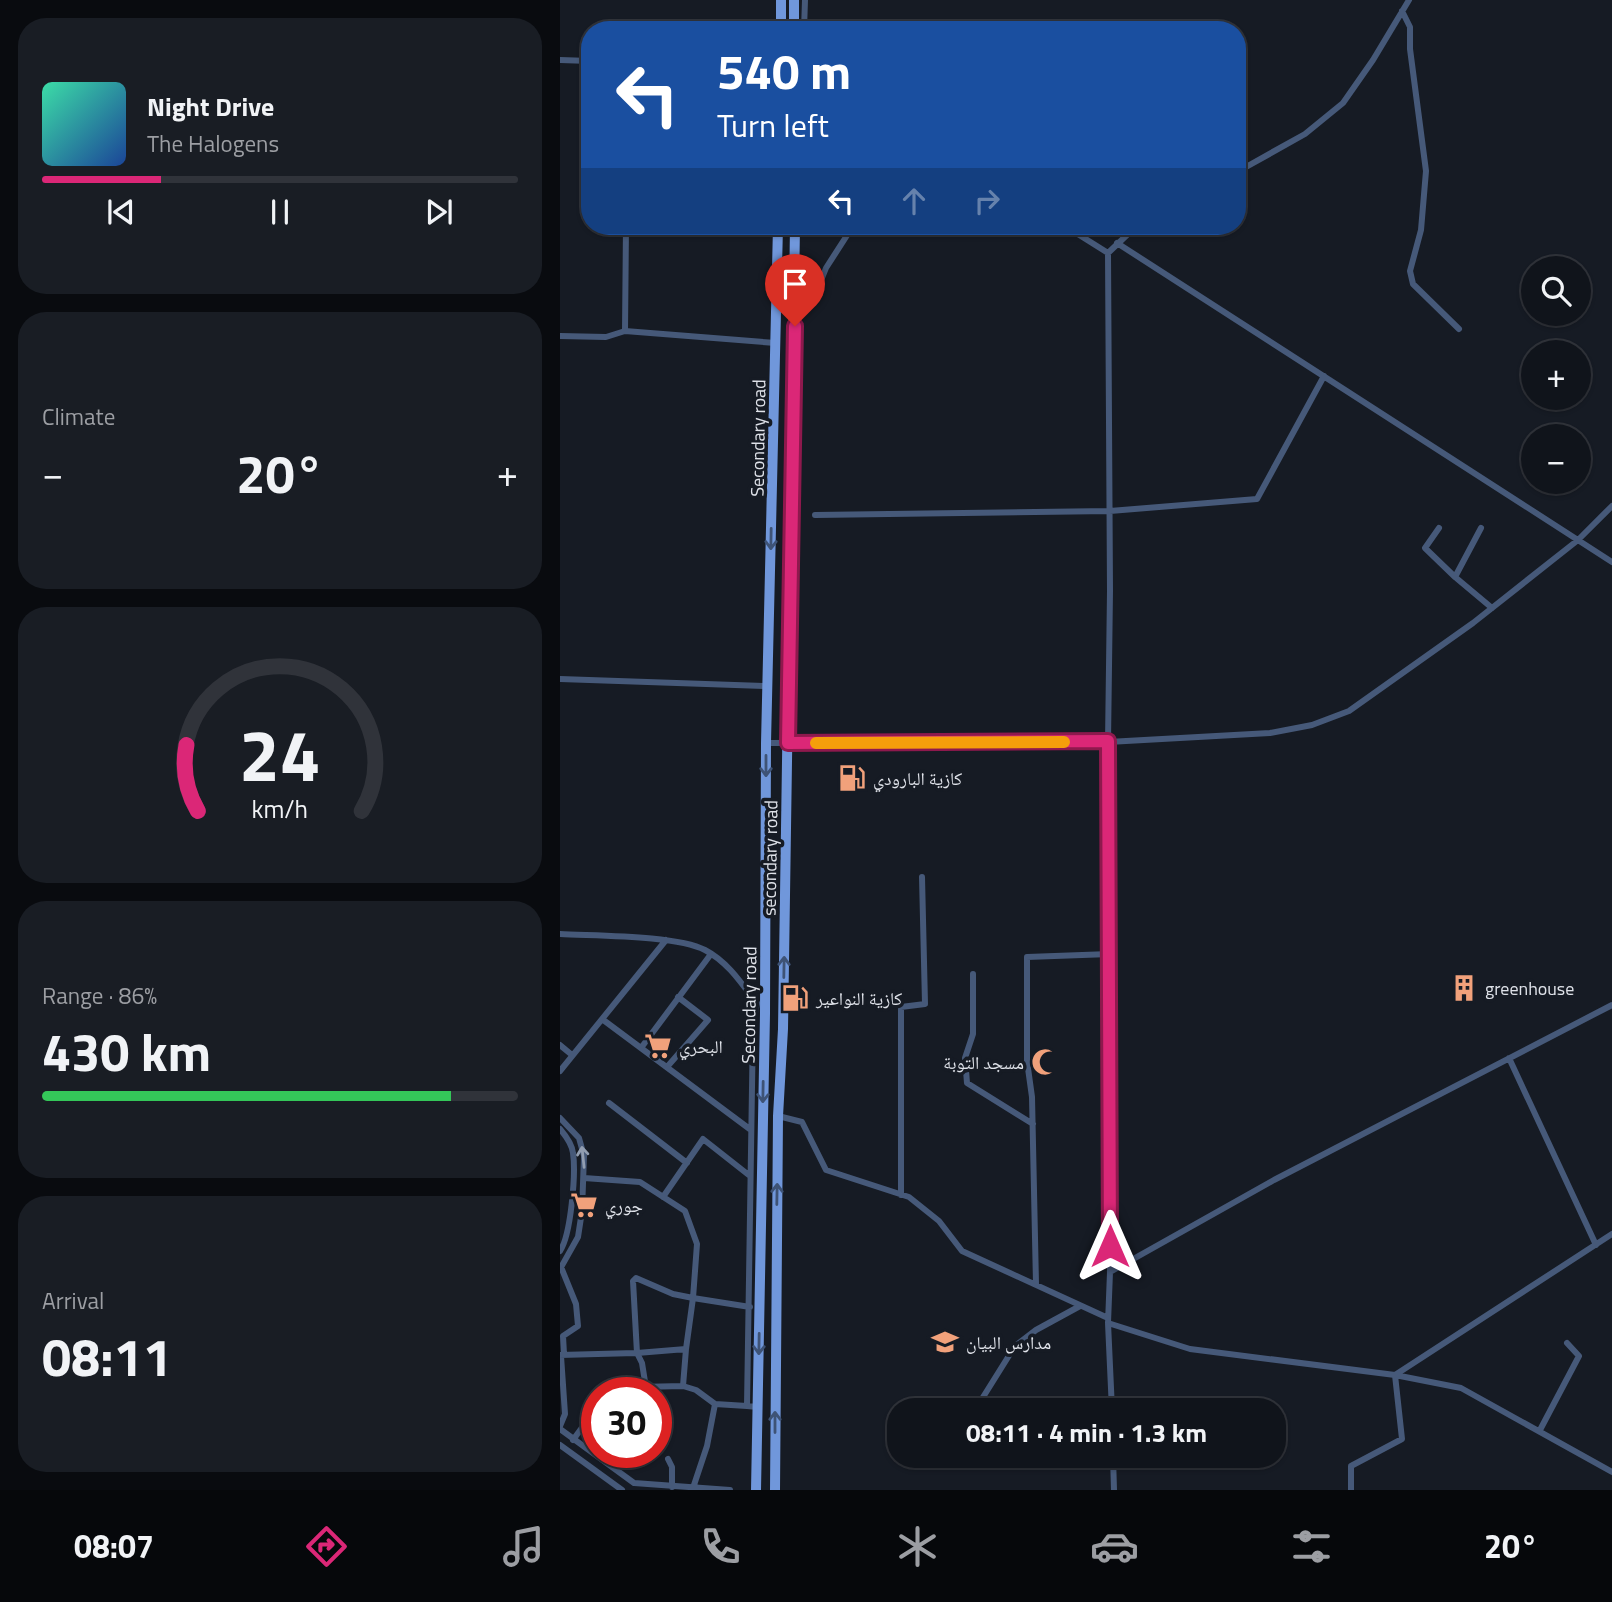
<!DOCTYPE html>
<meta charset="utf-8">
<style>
:root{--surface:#10141b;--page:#191d24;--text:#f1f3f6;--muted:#9c9ea3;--line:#30333a;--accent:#db2777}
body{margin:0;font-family:"Titillium Web","Noto Naskh Arabic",sans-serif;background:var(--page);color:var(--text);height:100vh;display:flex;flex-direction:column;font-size:26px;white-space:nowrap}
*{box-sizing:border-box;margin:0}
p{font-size:23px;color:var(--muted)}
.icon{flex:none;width:38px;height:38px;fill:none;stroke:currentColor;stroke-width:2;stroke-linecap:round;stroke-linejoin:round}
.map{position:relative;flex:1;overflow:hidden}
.details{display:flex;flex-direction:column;gap:18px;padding:18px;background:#090b0f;width:560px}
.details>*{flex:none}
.top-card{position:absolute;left:21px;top:21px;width:665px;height:214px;border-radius:28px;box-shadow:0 2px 5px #0004,0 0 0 2px var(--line);background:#1a4fa0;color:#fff;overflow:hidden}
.tools{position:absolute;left:961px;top:256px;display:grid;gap:14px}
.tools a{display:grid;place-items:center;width:70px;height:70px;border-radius:50%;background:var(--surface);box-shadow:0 2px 5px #0004,0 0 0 2px var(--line);font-size:35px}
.speed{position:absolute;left:21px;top:1377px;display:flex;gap:14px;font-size:35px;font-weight:700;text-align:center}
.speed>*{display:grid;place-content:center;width:91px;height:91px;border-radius:50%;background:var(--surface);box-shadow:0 2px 5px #0004,0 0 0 2px var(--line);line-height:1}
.speed .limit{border:10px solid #d22;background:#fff;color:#111}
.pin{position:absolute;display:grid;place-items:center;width:60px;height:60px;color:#fff;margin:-72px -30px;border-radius:50% 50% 50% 0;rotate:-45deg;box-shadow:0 0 7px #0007}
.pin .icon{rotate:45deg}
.me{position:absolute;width:77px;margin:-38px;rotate:0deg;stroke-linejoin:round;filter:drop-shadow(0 0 5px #0008)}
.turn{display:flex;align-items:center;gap:24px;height:147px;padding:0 21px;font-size:32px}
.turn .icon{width:91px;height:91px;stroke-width:2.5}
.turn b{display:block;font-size:49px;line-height:60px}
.lanes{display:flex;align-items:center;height:66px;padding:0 21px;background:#0003;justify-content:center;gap:35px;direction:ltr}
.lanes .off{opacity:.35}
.big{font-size:52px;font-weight:700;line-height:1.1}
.details .card{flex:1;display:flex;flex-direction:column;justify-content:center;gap:10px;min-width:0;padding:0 24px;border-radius:28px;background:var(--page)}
.details .dial{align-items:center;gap:0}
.dial svg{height:182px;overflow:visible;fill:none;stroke:var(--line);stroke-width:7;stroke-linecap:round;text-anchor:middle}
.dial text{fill:var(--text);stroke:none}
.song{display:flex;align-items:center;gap:21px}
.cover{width:84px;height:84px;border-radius:10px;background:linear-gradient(135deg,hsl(160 70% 55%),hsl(220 70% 35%))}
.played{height:7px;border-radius:4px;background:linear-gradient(90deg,var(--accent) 25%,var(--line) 25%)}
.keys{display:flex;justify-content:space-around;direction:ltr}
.heat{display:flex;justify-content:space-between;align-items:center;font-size:38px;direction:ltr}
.charge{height:10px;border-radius:5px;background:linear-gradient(90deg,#34c759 86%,var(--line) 0)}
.trip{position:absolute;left:327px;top:1398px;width:399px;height:70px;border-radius:28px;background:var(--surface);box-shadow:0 2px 5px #0004,0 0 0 2px var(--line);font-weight:700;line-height:70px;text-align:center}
.tab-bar{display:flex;height:112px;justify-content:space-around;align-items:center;background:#06080b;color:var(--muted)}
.tab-bar .icon{width:49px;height:49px}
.tab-bar .current{color:var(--accent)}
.tab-bar b{font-size:32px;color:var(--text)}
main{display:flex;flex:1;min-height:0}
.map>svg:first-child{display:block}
</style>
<main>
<section class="details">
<div class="card">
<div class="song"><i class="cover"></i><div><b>Night Drive</b><p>The Halogens</p></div></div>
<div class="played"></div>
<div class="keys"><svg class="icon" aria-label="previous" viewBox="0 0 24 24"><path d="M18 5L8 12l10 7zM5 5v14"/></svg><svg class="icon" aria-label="pause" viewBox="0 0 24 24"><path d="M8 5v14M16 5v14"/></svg><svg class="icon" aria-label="next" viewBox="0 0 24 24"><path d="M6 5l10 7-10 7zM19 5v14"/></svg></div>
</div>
<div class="card"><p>Climate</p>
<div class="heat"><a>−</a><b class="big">20°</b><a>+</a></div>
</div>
<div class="card dial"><svg viewBox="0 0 100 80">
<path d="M14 69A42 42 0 1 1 86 69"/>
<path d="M14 69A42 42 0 0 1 9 40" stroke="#db2777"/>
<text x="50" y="56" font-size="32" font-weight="700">24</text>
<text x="50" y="72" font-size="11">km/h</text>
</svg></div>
<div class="card"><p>Range · 86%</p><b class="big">430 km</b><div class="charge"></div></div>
<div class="card"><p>Arrival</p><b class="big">08:11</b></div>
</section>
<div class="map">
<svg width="1052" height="1490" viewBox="0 0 1052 1490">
<rect width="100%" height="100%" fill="#161b24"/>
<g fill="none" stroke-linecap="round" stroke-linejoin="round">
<path stroke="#465979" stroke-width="6" d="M842,11L850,27V49L866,171L861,230L850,271L853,284L899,329
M64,30V22H127
M244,30L245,0
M0,60L30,61
M677,172L745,134L783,103L813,60L849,0
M66,226L65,331L216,343
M505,226L548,253L568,234L582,226
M557,243L1052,562
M548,253L550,591L548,742L550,1272L548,1323L552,1410
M235,298L258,288L266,268L293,226
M0,336L46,337L65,331
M255,515L550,511L697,499L764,376
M879,528L865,548L895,577
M921,528L895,577L932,608
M0,679L207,686
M206,743L548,742L710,733L752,725L789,711L913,623L1018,540L1052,506
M0,934C35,936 116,935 145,950C168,962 182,984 197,1004
M413,974V1034L405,1058L407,1083L473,1124
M197,1003L193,1024L187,1406L198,1407
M42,1019L191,1130
M0,1045L12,1055
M81,1048L151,954
M949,1058L1036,1245
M107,1067L148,1020L118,997
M0,1071L106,940
M49,1103L127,1163
M218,1116L242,1122L266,1170L349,1197L379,1221L402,1251L548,1318
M0,1118L19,1138L24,1156L22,1211L18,1237L0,1269
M0,1129C6,1136 12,1144 13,1153C16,1173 11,1235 0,1251
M24,1178L80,1182L125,1211L137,1244L133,1298L190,1307
M341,1195V1007L365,1004L362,877
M103,1197L143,1139L190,1176
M550,1272L714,1180L1052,1005
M476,1284L472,1097L467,1061V957L550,954
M548,1323L630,1349L835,1375L1052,1234
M0,1355L76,1353H77L126,1349L133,1298L113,1294L76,1278L73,1281L77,1353L82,1363L86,1388
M123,1386L126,1349
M66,1393L79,1387L123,1386L136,1390L155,1404L187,1406
M415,1410L455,1346L476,1330L520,1306
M0,1426L5,1414L1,1356L4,1354L3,1336L18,1326L16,1304L1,1267
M0,1429L74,1483L170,1490
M980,1430L1019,1356L1007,1343
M13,1440L37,1407
M0,1445L62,1490
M553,1456L554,1490
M108,1459L112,1467V1487
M133,1488L147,1446L155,1404
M791,1490V1466L842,1439L835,1375L901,1388L1052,1472"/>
<path stroke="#7097db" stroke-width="10" d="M221,30V0
M234,30V0
M196,1490L205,1014L206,743L218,226
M215,1490L218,1116L223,1029L235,226"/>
</g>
<defs><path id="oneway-shaft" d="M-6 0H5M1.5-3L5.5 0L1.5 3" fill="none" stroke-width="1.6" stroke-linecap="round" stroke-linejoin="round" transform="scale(1.75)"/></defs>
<g stroke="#3e5376">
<use href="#oneway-shaft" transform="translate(211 539) rotate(91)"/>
<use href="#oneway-shaft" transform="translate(206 766) rotate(90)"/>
<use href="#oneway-shaft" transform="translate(224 967) rotate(-89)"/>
<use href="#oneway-shaft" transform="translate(203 1092) rotate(91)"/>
<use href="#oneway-shaft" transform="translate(217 1194) rotate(-89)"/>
<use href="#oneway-shaft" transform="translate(199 1344) rotate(91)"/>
<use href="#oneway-shaft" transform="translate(215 1422) rotate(-90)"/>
</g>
<use stroke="#929eb1" href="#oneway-shaft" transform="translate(23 1157) rotate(-96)"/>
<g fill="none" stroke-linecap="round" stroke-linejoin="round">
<defs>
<path id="route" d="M235,326L228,743L548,741L550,1246"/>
</defs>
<use href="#route" stroke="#8e194d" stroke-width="18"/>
<use href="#route" stroke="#db2777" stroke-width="12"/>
<path stroke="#f59e0b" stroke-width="12" d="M256,743L504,742"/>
</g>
<defs>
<symbol id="fuel-bare" viewBox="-9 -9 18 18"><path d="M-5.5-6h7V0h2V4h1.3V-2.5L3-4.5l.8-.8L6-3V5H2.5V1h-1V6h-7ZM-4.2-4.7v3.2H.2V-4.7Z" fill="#f1a17b" stroke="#161b24" stroke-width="2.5" paint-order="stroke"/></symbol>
<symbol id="building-bare" viewBox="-9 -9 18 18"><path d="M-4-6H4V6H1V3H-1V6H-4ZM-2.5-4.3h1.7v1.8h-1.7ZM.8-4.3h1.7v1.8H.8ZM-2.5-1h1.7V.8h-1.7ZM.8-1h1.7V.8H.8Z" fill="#f1a17b" stroke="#161b24" stroke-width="2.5" paint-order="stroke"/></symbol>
<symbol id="supermarket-bare" viewBox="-9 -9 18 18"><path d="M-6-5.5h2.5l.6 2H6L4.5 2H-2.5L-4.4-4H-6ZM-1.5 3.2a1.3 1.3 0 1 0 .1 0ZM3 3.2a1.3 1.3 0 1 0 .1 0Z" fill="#f1a17b" stroke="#161b24" stroke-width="2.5" paint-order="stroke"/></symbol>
<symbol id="mosque-bare" viewBox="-9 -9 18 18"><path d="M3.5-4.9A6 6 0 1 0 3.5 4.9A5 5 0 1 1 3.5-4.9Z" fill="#f1a17b" stroke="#161b24" stroke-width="2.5" paint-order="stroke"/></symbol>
<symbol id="school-bare" viewBox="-9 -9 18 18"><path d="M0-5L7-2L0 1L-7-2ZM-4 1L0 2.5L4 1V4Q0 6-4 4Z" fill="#f1a17b" stroke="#161b24" stroke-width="2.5" paint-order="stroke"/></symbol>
</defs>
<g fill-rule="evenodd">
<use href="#fuel-bare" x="273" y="759" width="38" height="38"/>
<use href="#building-bare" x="885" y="969" width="38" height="38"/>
<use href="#fuel-bare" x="216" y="979" width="38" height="38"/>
<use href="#supermarket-bare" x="79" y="1027" width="38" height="38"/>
<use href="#mosque-bare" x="466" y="1043" width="38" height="38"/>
<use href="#supermarket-bare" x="5" y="1186" width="38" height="38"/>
<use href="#school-bare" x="366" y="1323" width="38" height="38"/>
</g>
<g text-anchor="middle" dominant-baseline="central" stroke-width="7" stroke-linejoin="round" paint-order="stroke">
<g font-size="18" fill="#dfe2e9" stroke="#161b24">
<text transform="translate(198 438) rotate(-89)">Secondary road</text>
<text transform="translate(210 858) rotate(-89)">secondary road</text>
<text transform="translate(189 1005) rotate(-89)">Secondary road</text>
</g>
<g font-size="18" fill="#dfe2e9" stroke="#161b24" text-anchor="start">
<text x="313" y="778">كازية البارودي</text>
<text x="925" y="988">greenhouse</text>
<text x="256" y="998">كازية النواعير</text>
<text x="119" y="1046">البحري</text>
<text x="464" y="1062" text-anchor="end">مسجد التوبة</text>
<text x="45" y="1205">جوري</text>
<text x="406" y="1342">مدارس البيان</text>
</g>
</g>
</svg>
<div class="tools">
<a><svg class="icon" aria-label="search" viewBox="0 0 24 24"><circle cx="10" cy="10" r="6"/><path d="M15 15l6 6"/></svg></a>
<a>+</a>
<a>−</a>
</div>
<div class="speed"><div class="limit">30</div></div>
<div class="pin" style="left:235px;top:326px;background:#d93025"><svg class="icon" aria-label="arrive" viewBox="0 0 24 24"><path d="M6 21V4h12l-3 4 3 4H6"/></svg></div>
<svg class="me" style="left:550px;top:1246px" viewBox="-20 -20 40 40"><path d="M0-17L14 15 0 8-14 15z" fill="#db2777" stroke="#fff" stroke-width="4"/></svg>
<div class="trip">08:11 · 4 min · 1.3 km</div>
<div class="top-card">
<div class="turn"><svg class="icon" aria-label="left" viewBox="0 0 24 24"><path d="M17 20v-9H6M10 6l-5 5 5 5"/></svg><div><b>540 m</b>Turn left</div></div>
<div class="lanes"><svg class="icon" aria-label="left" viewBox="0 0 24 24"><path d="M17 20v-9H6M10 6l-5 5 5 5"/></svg><svg class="icon off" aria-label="ahead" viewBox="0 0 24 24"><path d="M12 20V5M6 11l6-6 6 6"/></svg><svg class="icon off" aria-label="right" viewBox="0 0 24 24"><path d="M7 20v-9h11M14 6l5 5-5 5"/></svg></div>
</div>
</div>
</main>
<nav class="tab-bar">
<b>08:07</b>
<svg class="icon current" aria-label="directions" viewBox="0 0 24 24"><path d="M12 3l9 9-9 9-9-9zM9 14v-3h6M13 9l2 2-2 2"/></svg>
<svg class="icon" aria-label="music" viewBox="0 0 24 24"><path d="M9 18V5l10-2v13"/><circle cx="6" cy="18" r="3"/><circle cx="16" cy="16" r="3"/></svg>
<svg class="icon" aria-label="phone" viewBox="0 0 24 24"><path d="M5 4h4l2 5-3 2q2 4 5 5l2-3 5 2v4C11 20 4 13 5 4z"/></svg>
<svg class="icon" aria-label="climate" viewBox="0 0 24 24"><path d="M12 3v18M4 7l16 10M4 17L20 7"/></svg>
<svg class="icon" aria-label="car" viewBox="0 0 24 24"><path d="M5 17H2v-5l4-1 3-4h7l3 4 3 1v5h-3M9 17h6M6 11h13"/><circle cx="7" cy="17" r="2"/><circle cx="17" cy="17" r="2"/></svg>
<svg class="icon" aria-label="filters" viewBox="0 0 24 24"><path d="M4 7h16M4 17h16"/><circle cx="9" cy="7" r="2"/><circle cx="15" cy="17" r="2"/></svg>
<b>20°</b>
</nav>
